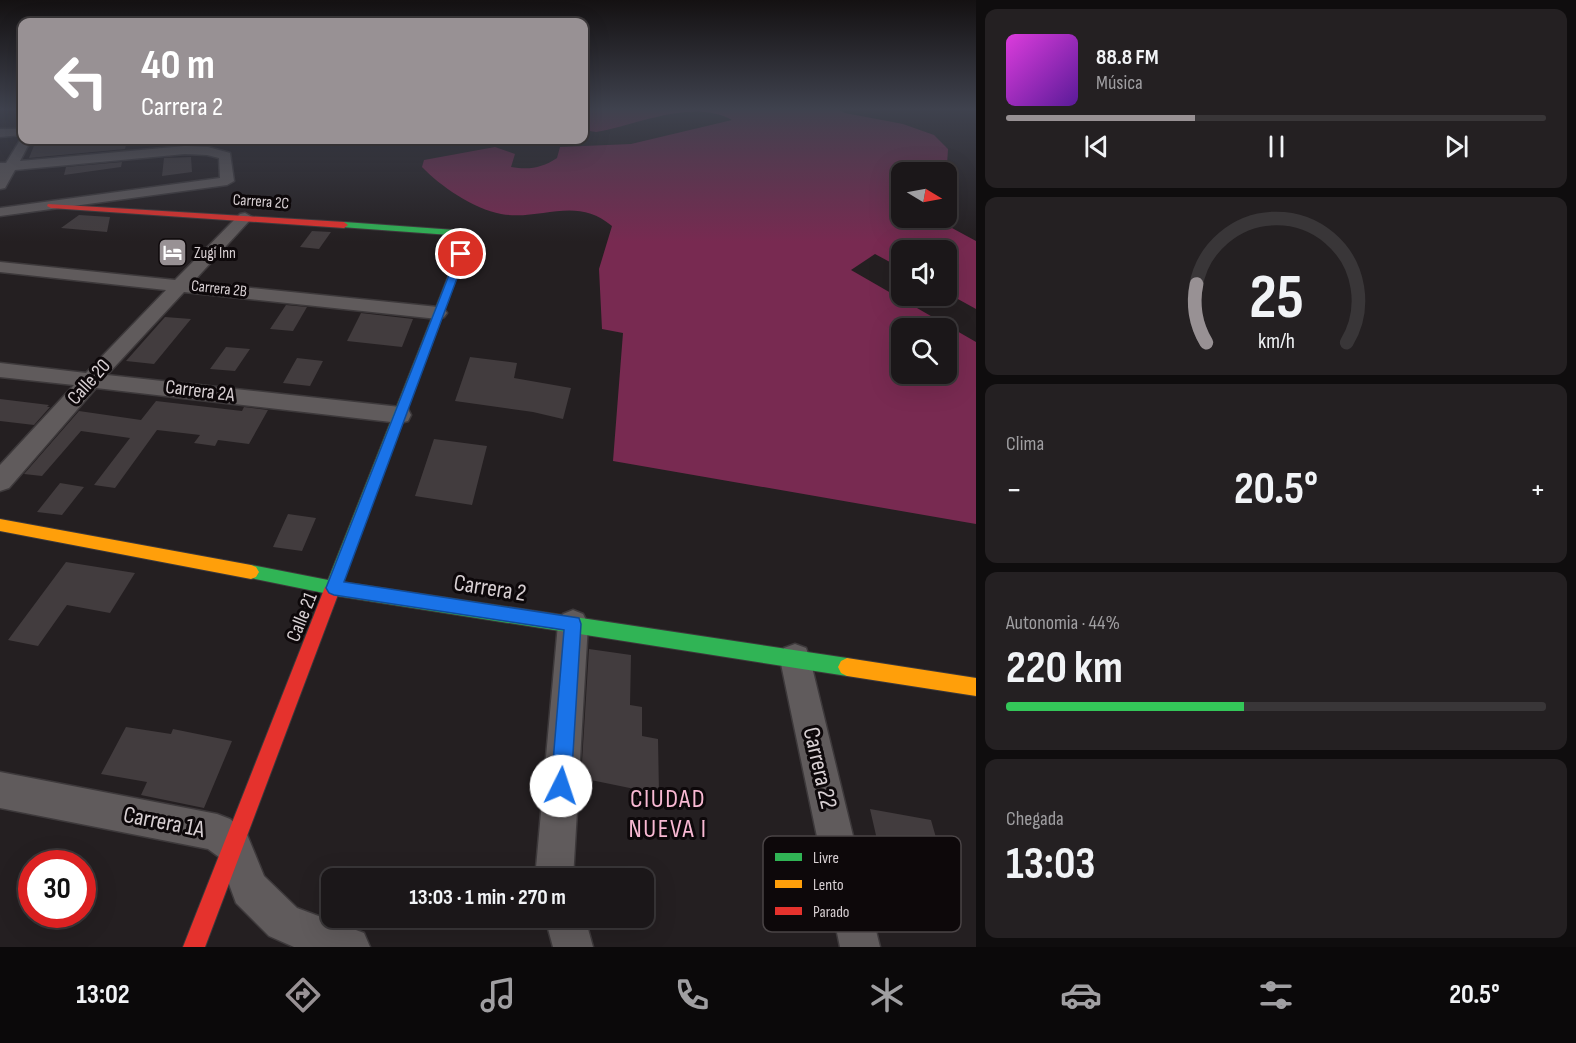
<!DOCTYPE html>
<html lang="pt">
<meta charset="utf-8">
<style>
:root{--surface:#1b1719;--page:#242022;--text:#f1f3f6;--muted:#a09fa2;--line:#393638;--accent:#989194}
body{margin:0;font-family:"Sofia Sans Condensed",sans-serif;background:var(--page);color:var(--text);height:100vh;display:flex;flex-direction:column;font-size:22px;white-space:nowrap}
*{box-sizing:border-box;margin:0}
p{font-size:20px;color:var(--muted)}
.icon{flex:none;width:33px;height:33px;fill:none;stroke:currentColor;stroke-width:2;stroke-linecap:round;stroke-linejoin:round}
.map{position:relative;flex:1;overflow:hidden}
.drawer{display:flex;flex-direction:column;gap:9px;padding:9px;background:#0f0d0e;width:600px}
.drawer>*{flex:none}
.guide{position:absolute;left:18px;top:18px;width:570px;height:126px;border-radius:12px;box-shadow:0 6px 24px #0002,0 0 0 2px var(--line);background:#989194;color:#fff;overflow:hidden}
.needle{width:39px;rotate:100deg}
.buttons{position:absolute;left:891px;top:162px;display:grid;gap:12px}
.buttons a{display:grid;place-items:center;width:66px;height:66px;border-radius:12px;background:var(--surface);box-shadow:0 6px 24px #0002,0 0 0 2px var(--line);font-size:30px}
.speed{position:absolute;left:18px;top:850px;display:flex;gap:12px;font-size:30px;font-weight:700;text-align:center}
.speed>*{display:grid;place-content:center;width:78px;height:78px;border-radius:50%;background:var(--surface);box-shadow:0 6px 24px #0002,0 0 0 2px var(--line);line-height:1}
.speed .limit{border:9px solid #d22;background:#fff;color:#111}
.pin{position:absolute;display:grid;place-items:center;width:51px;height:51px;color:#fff;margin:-26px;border:3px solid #fff;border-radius:50%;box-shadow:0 2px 6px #0007}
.me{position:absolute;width:66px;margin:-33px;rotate:4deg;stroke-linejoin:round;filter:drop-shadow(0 0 4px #0008)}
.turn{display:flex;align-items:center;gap:21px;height:126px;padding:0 24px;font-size:27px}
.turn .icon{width:78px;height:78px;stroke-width:2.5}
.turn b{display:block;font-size:42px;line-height:51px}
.big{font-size:45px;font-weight:700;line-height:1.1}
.drawer .tile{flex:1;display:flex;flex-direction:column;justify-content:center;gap:9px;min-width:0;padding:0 21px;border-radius:12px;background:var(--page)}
.drawer .dial{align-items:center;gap:0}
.dial svg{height:156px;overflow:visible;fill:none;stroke:var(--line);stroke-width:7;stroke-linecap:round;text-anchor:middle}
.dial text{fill:var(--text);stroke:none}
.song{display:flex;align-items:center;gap:18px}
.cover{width:72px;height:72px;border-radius:9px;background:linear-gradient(135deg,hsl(300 70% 55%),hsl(270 70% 35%))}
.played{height:6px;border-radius:3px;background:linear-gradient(90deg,var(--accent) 35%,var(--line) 35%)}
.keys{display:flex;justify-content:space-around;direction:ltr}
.heat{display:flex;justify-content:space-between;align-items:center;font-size:33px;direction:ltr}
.charge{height:9px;border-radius:4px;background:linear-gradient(90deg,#34c759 44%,var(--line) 0)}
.trip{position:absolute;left:321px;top:868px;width:333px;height:60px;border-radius:12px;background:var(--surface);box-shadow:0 6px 24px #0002,0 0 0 2px var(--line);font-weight:700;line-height:60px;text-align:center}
.tab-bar{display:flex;height:96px;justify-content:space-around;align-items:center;background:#0b090a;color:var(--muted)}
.tab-bar .icon{width:42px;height:42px}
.tab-bar .active{color:var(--accent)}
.tab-bar b{font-size:27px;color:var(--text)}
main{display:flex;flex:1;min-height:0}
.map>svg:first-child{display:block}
</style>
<main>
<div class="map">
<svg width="976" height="947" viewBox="0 0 976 947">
<rect width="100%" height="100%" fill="#241f21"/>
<path fill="#782a51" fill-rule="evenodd" d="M584,110H839L845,113L903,124L934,135L948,149L947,165L924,172H902V218H945L952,228L976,241V309L947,293L946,250H902L901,268L875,254L851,270L976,342V524L613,461L623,333L602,329L599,269L612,226C576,195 541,221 501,214C474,209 440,186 422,167L424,160L495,147L515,154L511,167C529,170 542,168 557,158L560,147L631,144L732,120C692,98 638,125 596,132L584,130ZM902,328H946V374H902Z"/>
<path fill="#423c3e" d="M61,140H103L104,146L126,145L125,149L29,158L35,143Z
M191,157L192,172L162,176L164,158Z
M122,162L121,167L64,175L66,167Z
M79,215L110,217L107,232L61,228Z
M312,231L331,232L319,249L300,247Z
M286,305L307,307L293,331L270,329Z
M361,313L413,319L402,347L347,341Z
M165,317L191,319L154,364L126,361Z
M226,347L250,349L235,371L210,369Z
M470,357L517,363L514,378L571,388L563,419L533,412L455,401Z
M297,358L323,361L310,386L283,383Z
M0,399L49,405L47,407H50L34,425L0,421Z
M156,401L242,411L244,407L268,410L249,444L218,440L215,446L194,443L200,435L157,430L115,488L94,485L130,438L81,431L42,476L24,474L79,411L141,420Z
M434,439L487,446L472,505L415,496Z
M60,483L84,487L62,515L37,512Z
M288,514L316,518L302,551L273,547Z
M66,562L135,573L110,613L67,605L38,646L8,640Z
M589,649L631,655L630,705L642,707V736L658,739L659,794L581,778Z
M126,727L171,734L173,729L232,741L204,808L141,795L147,782L101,774Z
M870,809L931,820L954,901L888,888Z"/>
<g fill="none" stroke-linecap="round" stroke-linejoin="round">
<defs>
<path id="street" d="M0,129H22V135L0,137Z
M22,137V140H31L20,161L185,146L208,147L230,153L234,181L227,185L0,216V208L220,178L219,158L207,155L185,154L15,170L5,188L0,189V163H6Z
M245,213L252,217L250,220L193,282L438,307L444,309L447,313L444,317L438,319L184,292L107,375L400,407L408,409L411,415L408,421L400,423L96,388L9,488L0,491V465L74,385L0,377V363L86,373L166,290L0,272V262L175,280L240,214Z
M573,610L583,614L588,624L573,879H535L558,624L563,614Z
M795,644L806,648L810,659L880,947H840L780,659L784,648Z
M0,772L217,814L230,819L246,832L264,876L297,908L364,933L370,947H294L269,936L236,903L219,857L208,849L0,808Z
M545,918H585L593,947H553Z"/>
<path id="fast" d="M344,222L469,231L473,234L343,582L847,658L853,661L856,667L853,673L847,676L337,596L331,599L325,597L324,593L246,577L243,572L246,567L251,565L328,580L464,236L341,227V223Z"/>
<path id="slow" d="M0,519L251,565L256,567L259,572L256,577L251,579L0,531Z
M847,658L976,678V696L847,676L841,673L838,667L841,661Z"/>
<path id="jam" d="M48,204L344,222L348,225L344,228L51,208L47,206Z
M331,585L337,587L339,592L205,947H183L323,592L325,587Z"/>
</defs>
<use href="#street" stroke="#3d393b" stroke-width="3"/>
<use href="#fast" stroke="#3d393b" stroke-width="2"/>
<use href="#slow" stroke="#3d393b" stroke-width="2"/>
<use href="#jam" stroke="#3d393b" stroke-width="2"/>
<use href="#street" fill="#605b5c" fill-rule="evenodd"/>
<use href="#fast" fill="#30b455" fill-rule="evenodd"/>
<use href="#slow" fill="#ff9f0a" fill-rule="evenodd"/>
<use href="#jam" fill="#e5322d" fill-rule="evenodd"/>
</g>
<linearGradient id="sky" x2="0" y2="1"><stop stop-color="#141112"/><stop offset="0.45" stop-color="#3f424e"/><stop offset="1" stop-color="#3f424e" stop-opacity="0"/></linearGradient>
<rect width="976" height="242" fill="url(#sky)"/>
<path fill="#1a73e8" stroke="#114b97" stroke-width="1.5" d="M458,252L466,254L344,582L579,618L581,624L571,786L568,793L561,796L554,793L551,786L564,630L334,595L329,593L326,588Z"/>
<defs>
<symbol id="hotel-square" viewBox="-11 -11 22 22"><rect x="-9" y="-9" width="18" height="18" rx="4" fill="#989194" stroke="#0d080a"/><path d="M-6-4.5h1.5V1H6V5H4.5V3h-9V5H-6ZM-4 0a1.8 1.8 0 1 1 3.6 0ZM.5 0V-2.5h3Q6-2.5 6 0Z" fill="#fff"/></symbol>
</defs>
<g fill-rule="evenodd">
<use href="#hotel-square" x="156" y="236" width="33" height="33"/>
</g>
<g text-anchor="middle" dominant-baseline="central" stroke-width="6" stroke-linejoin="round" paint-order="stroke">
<g font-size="16" fill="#d7cfd2" stroke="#0d080a">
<text transform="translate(261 202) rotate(4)">Carrera 2C</text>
<text transform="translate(219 289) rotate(6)">Carrera 2B</text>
</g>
<g font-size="16" fill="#d7cfd2" stroke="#0d080a" text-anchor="start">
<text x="194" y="253">Zugi Inn</text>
</g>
<g font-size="20" fill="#d7cfd2" stroke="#0d080a">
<text transform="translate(89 382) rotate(-48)">Calle 20</text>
<text transform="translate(200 391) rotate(7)">Carrera 2A</text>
<text transform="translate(302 617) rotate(-68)">Calle 21</text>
</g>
<g font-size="24" fill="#d7cfd2" stroke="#0d080a">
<text transform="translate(490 588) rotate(9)">Carrera 2</text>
<text transform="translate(820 768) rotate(77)">Carrera 22</text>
<text transform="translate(164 822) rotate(11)">Carrera 1A</text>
</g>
<g font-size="26" letter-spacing="1.5" fill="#f8b8d2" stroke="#0d080a">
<text x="668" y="799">CIUDAD<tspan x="668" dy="30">NUEVA I</tspan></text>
</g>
</g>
<rect x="763" y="836" width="198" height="96" rx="9" fill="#0d080a" stroke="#4a4446" stroke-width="1.5"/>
<rect x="775" y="853" width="27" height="8" fill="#30b455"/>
<rect x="775" y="880" width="27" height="8" fill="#ff9f0a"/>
<rect x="775" y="907" width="27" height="8" fill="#e5322d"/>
<g font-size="16" fill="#d7cfd2">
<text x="813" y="863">Livre</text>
<text x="813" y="890">Lento</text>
<text x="813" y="917">Parado</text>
</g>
</svg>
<div class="buttons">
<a><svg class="needle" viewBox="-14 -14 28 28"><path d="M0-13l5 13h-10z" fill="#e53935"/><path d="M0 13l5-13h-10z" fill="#a09fa2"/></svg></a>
<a><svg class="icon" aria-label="sound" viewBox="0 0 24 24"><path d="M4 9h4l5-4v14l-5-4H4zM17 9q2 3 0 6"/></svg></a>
<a><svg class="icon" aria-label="search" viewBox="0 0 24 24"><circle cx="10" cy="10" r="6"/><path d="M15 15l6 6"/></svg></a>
</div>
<div class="speed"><div class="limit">30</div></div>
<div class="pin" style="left:461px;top:254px;background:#d93025"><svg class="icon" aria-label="arrive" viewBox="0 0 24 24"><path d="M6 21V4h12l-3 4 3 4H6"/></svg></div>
<svg class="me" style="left:561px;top:786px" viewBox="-20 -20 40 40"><circle r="19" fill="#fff"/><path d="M0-13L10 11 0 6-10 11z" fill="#1a73e8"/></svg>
<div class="trip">13:03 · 1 min · 270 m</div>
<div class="guide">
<div class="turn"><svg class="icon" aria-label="left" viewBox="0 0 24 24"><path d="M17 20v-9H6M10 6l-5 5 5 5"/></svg><div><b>40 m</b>Carrera 2</div></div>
</div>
</div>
<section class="drawer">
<div class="tile">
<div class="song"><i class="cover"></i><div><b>88.8 FM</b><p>Música</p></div></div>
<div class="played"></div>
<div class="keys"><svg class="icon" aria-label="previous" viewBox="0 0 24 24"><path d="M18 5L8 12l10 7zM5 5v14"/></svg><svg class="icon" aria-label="pause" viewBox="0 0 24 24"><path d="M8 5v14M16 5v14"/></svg><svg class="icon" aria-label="next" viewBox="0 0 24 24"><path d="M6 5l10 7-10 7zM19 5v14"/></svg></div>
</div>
<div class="tile dial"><svg viewBox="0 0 100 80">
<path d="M14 69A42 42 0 1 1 86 69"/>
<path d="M14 69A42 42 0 0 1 9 39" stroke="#989194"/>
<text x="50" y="56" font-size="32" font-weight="700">25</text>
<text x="50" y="72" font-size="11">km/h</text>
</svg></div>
<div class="tile"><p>Clima</p>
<div class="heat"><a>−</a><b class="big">20.5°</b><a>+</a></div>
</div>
<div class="tile"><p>Autonomia · 44%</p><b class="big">220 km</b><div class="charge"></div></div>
<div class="tile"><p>Chegada</p><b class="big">13:03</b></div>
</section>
</main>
<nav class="tab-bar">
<b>13:02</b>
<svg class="icon active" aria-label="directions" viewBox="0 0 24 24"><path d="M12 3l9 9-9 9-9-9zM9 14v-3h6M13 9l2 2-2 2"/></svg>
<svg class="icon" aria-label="music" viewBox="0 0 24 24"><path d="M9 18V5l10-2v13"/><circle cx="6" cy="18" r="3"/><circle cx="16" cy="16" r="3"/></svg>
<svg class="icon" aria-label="phone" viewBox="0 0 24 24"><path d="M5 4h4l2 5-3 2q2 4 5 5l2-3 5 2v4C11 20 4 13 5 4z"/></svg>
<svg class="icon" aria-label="climate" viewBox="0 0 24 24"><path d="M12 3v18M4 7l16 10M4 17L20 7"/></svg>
<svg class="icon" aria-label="car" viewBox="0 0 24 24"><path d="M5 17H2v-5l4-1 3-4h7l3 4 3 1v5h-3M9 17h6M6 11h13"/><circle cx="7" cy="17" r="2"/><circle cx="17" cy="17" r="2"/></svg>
<svg class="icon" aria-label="filters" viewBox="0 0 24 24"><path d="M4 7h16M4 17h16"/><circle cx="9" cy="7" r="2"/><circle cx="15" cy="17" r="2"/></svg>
<b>20.5°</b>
</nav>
